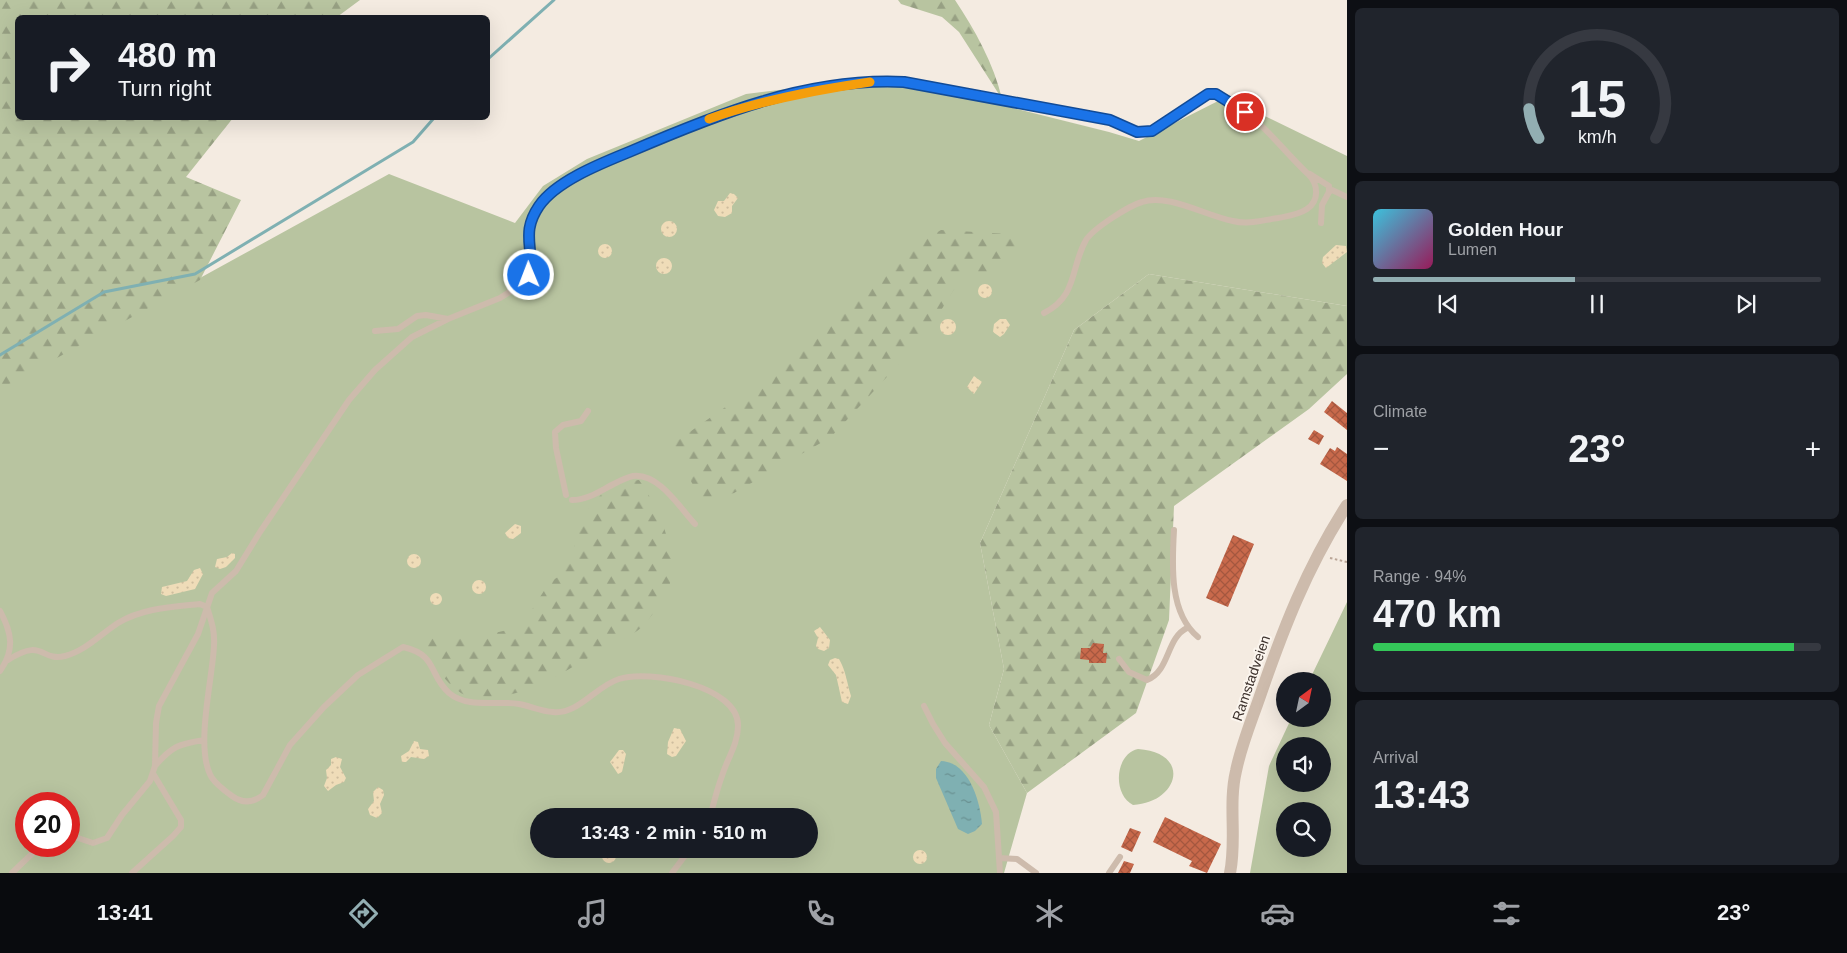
<!DOCTYPE html>
<meta charset="utf-8">
<style>
:root{--surface:#171b24;--page:#20242c;--text:#f1f3f6;--muted:#9ea1a6;--line:#363941;--accent:#92aeb2}
body{margin:0;font-family:Helvetica,sans-serif;background:var(--page);color:var(--text);height:100vh;display:flex;flex-direction:column;font-size:19px;white-space:nowrap}
*{box-sizing:border-box;margin:0}
p{font-size:16px;color:var(--muted)}
.icon{flex:none;width:28px;height:28px;fill:none;stroke:currentColor;stroke-width:2;stroke-linecap:round;stroke-linejoin:round}
.map{position:relative;flex:1;overflow:hidden}
.side{display:flex;flex-direction:column;gap:8px;padding:8px;background:#0d0f14;width:500px}
.side>*{flex:none}
.guide{position:absolute;left:15px;top:15px;width:475px;height:105px;border-radius:8px;box-shadow:0 5px 20px #0002;background:#171b24;color:var(--text);overflow:hidden}
.needle{width:32px;rotate:33deg}
.tools{position:absolute;left:1276px;top:672px;display:grid;gap:10px}
.tools a{display:grid;place-items:center;width:55px;height:55px;border-radius:50%;background:var(--surface);box-shadow:0 5px 20px #0002;font-size:25px}
.speed{position:absolute;left:15px;top:792px;display:flex;gap:10px;font-size:25px;font-weight:700;text-align:center}
.speed>*{display:grid;place-content:center;width:65px;height:65px;border-radius:50%;background:var(--surface);box-shadow:0 5px 20px #0002;line-height:1}
.speed .limit{border:8px solid #d22;background:#fff;color:#111}
.pin{position:absolute;display:grid;place-items:center;width:42px;height:42px;color:#fff;margin:-21px;border:2px solid #fff;border-radius:50%;box-shadow:0 1px 5px #0007}
.me{position:absolute;width:55px;margin:-28px;rotate:359deg;stroke-linejoin:round;filter:drop-shadow(0 0 4px #0008)}
.turn{display:flex;align-items:center;gap:18px;height:105px;padding:0 20px;font-size:22px}
.turn .icon{width:65px;height:65px;stroke-width:2.5}
.turn b{display:block;font-size:35px;line-height:42px}
.big{font-size:38px;font-weight:700;line-height:1.1}
.side .card{flex:1;display:flex;flex-direction:column;justify-content:center;gap:8px;min-width:0;padding:0 18px;border-radius:8px;background:var(--page)}
.side .dial{align-items:center;gap:0}
.dial svg{height:130px;overflow:visible;fill:none;stroke:var(--line);stroke-width:7;stroke-linecap:round;text-anchor:middle}
.dial text{fill:var(--text);stroke:none}
.song{display:flex;align-items:center;gap:15px}
.cover{width:60px;height:60px;border-radius:8px;background:linear-gradient(135deg,hsl(190 70% 55%),hsl(330 70% 35%))}
.played{height:5px;border-radius:2px;background:linear-gradient(90deg,var(--accent) 45%,var(--line) 45%)}
.keys{display:flex;justify-content:space-around;direction:ltr}
.heat{display:flex;justify-content:space-between;align-items:center;font-size:28px;direction:ltr}
.charge{height:8px;border-radius:4px;background:linear-gradient(90deg,#34c759 94%,var(--line) 0)}
.trip{position:absolute;left:530px;top:808px;width:288px;height:50px;border-radius:25px;background:var(--surface);box-shadow:0 5px 20px #0002;font-weight:700;line-height:50px;text-align:center}
.dock{display:flex;height:80px;justify-content:space-around;align-items:center;background:#090b0e;color:var(--muted)}
.dock .icon{width:35px;height:35px}
.dock .selected{color:var(--accent)}
.dock b{font-size:22px;color:var(--text)}
main{display:flex;flex:1;min-height:0}
.map>svg:first-child{display:block}
</style>
<main>
<div class="map">
<svg width="1347" height="873" viewBox="0 0 1347 873">
<defs>
<pattern id="forest-firs" width="22" height="20" patternUnits="userSpaceOnUse" patternTransform="scale(1.25)"><rect width="22" height="20" fill="#b8c4a0"/><path d="M5 1l3.5 6h-7zM16 11l3.5 6h-7z" fill="#97a083"/></pattern>
<pattern id="sand-dots" width="8" height="8" patternUnits="userSpaceOnUse" patternTransform="scale(1.25)"><rect width="8" height="8" fill="#efdcb8"/><path d="M2 2h.1M6 6h.1" fill="none" stroke="#cebd9e" stroke-width="1.8" stroke-linecap="round"/></pattern>
<pattern id="water-ripples" width="26" height="14" patternUnits="userSpaceOnUse" patternTransform="scale(1.25)"><rect width="26" height="14" fill="#7fb0b2"/><path d="M2 4q2-2 4 0t4 0M15 11q2-2 4 0t4 0" fill="none" stroke="#699091"/></pattern>
<pattern id="building-cross-hatch" width="8" height="8" patternUnits="userSpaceOnUse" patternTransform="scale(1.25)"><rect width="8" height="8" fill="#c8694b"/><path d="M0 0l8 8M0 8l8-8" fill="none" stroke="#a4573f"/></pattern>
</defs>
<rect width="100%" height="100%" fill="#f4ebe1"/>
<path fill="#b8c4a0" fill-rule="evenodd" d="M889,77L1109,132L1139,141L1226,97L1347,156V306L1149,274L1074,330L980,543L1004,669L989,725L1027,793L1004,873H0V388L389,174L515,223L543,186L587,159L746,94ZM26,804H69V846H26ZM539,816H809V849H539Z
M1347,602V873H1250L1269,766L1291,719H1322V681H1309ZM1322,746V784H1285V746ZM1285,811H1322V849H1285Z
M1138,749C1193,753 1178,803 1133,805C1112,794 1115,754 1138,749Z"/>
<path fill="url(#forest-firs)" d="M0,0H360L337,17L18,18V118H233L186,177L241,200L200,280L0,389Z
M898,0H955C975,30 994,64 1002,99L959,32L942,17L901,4Z
M941,230L1025,235L1002,270L987,277L963,275L925,336L831,437L734,493L703,503L671,445L757,385L805,346L851,307L899,255Z
M1149,274L1347,306V374L1309,409L1174,506L1169,620L1136,713L1027,793L989,725L1004,669L980,543L1074,330Z
M639,480C658,506 681,557 668,590C667,595 646,624 642,627C629,638 613,644 599,652C560,673 523,702 476,696C472,695 465,696 461,693C445,683 433,663 422,647L428,635C450,636 495,637 515,627C531,618 538,596 551,582C555,578 562,576 565,570C581,540 576,508 610,489C619,484 628,481 639,480Z"/>
<path fill="url(#sand-dots)" d="M730,193L734,194L738,198L732,206V213L725,217L718,216L714,210L718,201H724Z
M661 229a8 8 0 1 1 16 0a8 8 0 1 1-16 0Z
M598 251a7 7 0 1 1 14 0a7 7 0 1 1-14 0Z
M1336,245L1346,246L1347,252L1326,268L1322,263L1323,257Z
M656 266a8 8 0 1 1 16 0a8 8 0 1 1-16 0Z
M978 291a7 7 0 1 1 14 0a7 7 0 1 1-14 0Z
M940 327a8 8 0 1 1 16 0a8 8 0 1 1-16 0Z
M1006,319L1010,325L1004,334L1000,337L993,332L994,324L1000,319Z
M974,376L982,382L974,394L967,387Z
M515,524L521,526V533L513,539L508,538L505,533Z
M232,553L235,554V558L226,567L220,569L215,567L217,559L227,557Z
M407 561a7 7 0 1 1 14 0a7 7 0 1 1-14 0Z
M200,568L203,574L195,589L166,596L161,594L162,587L187,581L194,570Z
M472 587a7 7 0 1 1 14 0a7 7 0 1 1-14 0Z
M430 599a6 6 0 1 1 12 0a6 6 0 1 1-12 0Z
M820,627L830,640L829,648L824,651L818,649L816,646L818,638L814,631Z
M835,658L839,659C846,671 847,683 851,696L848,704L842,702L836,675L828,665L830,660Z
M674,728L680,729L686,741L676,756L672,757L667,754L668,742Z
M414,741L418,742L420,749L428,750L429,756L424,759L411,757L406,762H402L401,756L409,751Z
M619,750H623L626,754L622,772L618,774L610,762Z
M336,757L342,759L340,767L346,778L344,782L336,785L328,791L324,786L327,778L326,770L331,765V759Z
M378,787L383,790L384,795L380,804L382,813L377,818L370,815L368,809L374,801L373,792Z
M602 856a7 7 0 1 1 14 0a7 7 0 1 1-14 0Z
M913 857a7 7 0 1 1 14 0a7 7 0 1 1-14 0Z"/>
<path fill="url(#water-ripples)" d="M941,761C969,762 980,801 982,824L975,831L968,834L958,829L936,778V769Z"/>
<g fill="none" stroke-linecap="round" stroke-linejoin="round">
<path stroke="#7fb0b2" stroke-width="3" d="M488,59L554,0
M0,355L104,292L195,274L413,142L434,118"/>
</g>
<path fill="url(#building-cross-hatch)" d="M1332,401L1347,413V430L1324,412Z
M1314,430L1324,436L1319,445L1308,439Z
M1337,447L1347,454V481L1320,464L1330,448L1335,451Z
M1233,535L1254,544L1228,607L1206,598Z
M1093,643L1104,644L1103,653H1107L1106,663H1089V660L1080,659L1081,648H1090Z
M1165,817L1221,844L1207,873L1189,866L1192,861L1153,842Z
M1130,828L1141,832L1132,852L1121,847Z
M1124,861L1134,864L1130,873H1118Z"/>
<g fill="none" stroke-linecap="round" stroke-linejoin="round">
<path stroke="#b9a596" stroke-width="2" stroke-dasharray="2.5 2.5" stroke-linecap="butt" d="M1330,558L1347,562"/>
<path stroke="#cdbbac" stroke-width="6" d="M1310,174L1329,186V192L1322,205L1321,223
M1329,192L1332,190L1347,197
M375,331L398,329L417,316L426,315L448,319
M566,495L556,448L555,432L563,425L581,421L588,411
M572,500C585,500 597,493 608,487C616,483 624,478 633,476C659,473 680,508 695,524
M1174,530C1172,565 1169,613 1198,637
M0,611C12,633 15,650 0,671
M1119,659L1129,672L1147,680C1170,671 1166,638 1187,628
M8,660C44,637 40,662 65,656C85,651 101,634 118,623C143,608 172,607 200,604L207,607C211,620 215,631 214,645C213,678 194,749 212,778C217,785 225,791 232,796C243,804 253,803 263,795L290,745L324,707L358,675L403,647C438,655 428,674 449,693C468,709 497,700 519,704C530,706 541,711 553,712C578,715 596,686 619,679C649,669 739,686 738,726C738,744 727,759 722,776C717,789 714,803 710,816
M924,706L933,724L945,743L984,787L996,812L1000,873
M155,766C172,746 179,744 204,740
M69,835L93,843L107,838L122,815L150,781L155,766L156,723L159,706L198,634L212,593L236,571L260,532L349,400L375,370L412,337L448,319L500,298L522,284L529,275L532,265L527,242L530,220L540,204L550,194L591,168L697,123L751,104L821,89L880,81L904,82L1110,120C1118,124 1129,131 1138,132C1166,135 1197,86 1217,95C1256,111 1279,147 1308,174C1319,185 1319,201 1307,209C1298,215 1288,216 1278,218C1263,220 1248,225 1233,221C1206,216 1168,193 1142,202C1128,206 1093,229 1086,240C1070,268 1078,296 1044,313
M999,858L1017,859L1036,873
M12,873L40,846
M132,873L173,836L181,827V820L154,775
M672,873L690,849
M1109,873L1120,857"/>
<path stroke="#cdbbac" stroke-width="12" d="M1230,873C1237,840 1228,805 1236,771C1241,746 1251,722 1259,699C1283,629 1307,567 1347,505"/>
</g>
<g fill="none" stroke-linecap="round" stroke-linejoin="round">
<defs>
<path id="route" d="M529,275C535,247 520,234 539,206C556,181 602,163 629,152C715,115 808,77 904,82L1110,120L1137,132L1152,131L1208,94H1216L1245,112"/>
</defs>
<use href="#route" stroke="#114b97" stroke-width="12"/>
<use href="#route" stroke="#1a73e8" stroke-width="9"/>
<path stroke="#f59e0b" stroke-width="9" d="M709,119C762,100 815,90 870,82"/>
</g>
<g text-anchor="middle" dominant-baseline="central" stroke-width="4" stroke-linejoin="round" paint-order="stroke">
<g font-size="14" fill="#3b302b" stroke="#fbf5ee">
<text transform="translate(1251 678) rotate(-71)">Ramstadveien</text>
</g>
</g>
</svg>
<div class="tools">
<a><svg class="needle" viewBox="-14 -14 28 28"><path d="M0-13l5 13h-10z" fill="#e53935"/><path d="M0 13l5-13h-10z" fill="#9ea1a6"/></svg></a>
<a><svg class="icon" aria-label="sound" viewBox="0 0 24 24"><path d="M4 9h4l5-4v14l-5-4H4zM17 9q2 3 0 6"/></svg></a>
<a><svg class="icon" aria-label="search" viewBox="0 0 24 24"><circle cx="10" cy="10" r="6"/><path d="M15 15l6 6"/></svg></a>
</div>
<div class="speed"><div class="limit">20</div></div>
<div class="pin" style="left:1245px;top:112px;background:#d93025"><svg class="icon" aria-label="arrive" viewBox="0 0 24 24"><path d="M6 21V4h12l-3 4 3 4H6"/></svg></div>
<svg class="me" style="left:529px;top:275px" viewBox="-20 -20 40 40"><circle r="17" fill="#1a73e8" stroke="#fff" stroke-width="3"/><path d="M0-11L8 9 0 5-8 9z" fill="#fff"/></svg>
<div class="trip">13:43 · 2 min · 510 m</div>
<div class="guide">
<div class="turn"><svg class="icon" aria-label="right" viewBox="0 0 24 24"><path d="M7 20v-9h11M14 6l5 5-5 5"/></svg><div><b>480 m</b>Turn right</div></div>
</div>
</div>
<section class="side">
<div class="card dial"><svg viewBox="0 0 100 80">
<path d="M14 69A42 42 0 1 1 86 69"/>
<path d="M14 69A42 42 0 0 1 8 51" stroke="#92aeb2"/>
<text x="50" y="56" font-size="32" font-weight="700">15</text>
<text x="50" y="72" font-size="11">km/h</text>
</svg></div>
<div class="card">
<div class="song"><i class="cover"></i><div><b>Golden Hour</b><p>Lumen</p></div></div>
<div class="played"></div>
<div class="keys"><svg class="icon" aria-label="previous" viewBox="0 0 24 24"><path d="M18 5L8 12l10 7zM5 5v14"/></svg><svg class="icon" aria-label="pause" viewBox="0 0 24 24"><path d="M8 5v14M16 5v14"/></svg><svg class="icon" aria-label="next" viewBox="0 0 24 24"><path d="M6 5l10 7-10 7zM19 5v14"/></svg></div>
</div>
<div class="card"><p>Climate</p>
<div class="heat"><a>−</a><b class="big">23°</b><a>+</a></div>
</div>
<div class="card"><p>Range · 94%</p><b class="big">470 km</b><div class="charge"></div></div>
<div class="card"><p>Arrival</p><b class="big">13:43</b></div>
</section>
</main>
<nav class="dock">
<b>13:41</b>
<svg class="icon selected" aria-label="directions" viewBox="0 0 24 24"><path d="M12 3l9 9-9 9-9-9zM9 14v-3h6M13 9l2 2-2 2"/></svg>
<svg class="icon" aria-label="music" viewBox="0 0 24 24"><path d="M9 18V5l10-2v13"/><circle cx="6" cy="18" r="3"/><circle cx="16" cy="16" r="3"/></svg>
<svg class="icon" aria-label="phone" viewBox="0 0 24 24"><path d="M5 4h4l2 5-3 2q2 4 5 5l2-3 5 2v4C11 20 4 13 5 4z"/></svg>
<svg class="icon" aria-label="climate" viewBox="0 0 24 24"><path d="M12 3v18M4 7l16 10M4 17L20 7"/></svg>
<svg class="icon" aria-label="car" viewBox="0 0 24 24"><path d="M5 17H2v-5l4-1 3-4h7l3 4 3 1v5h-3M9 17h6M6 11h13"/><circle cx="7" cy="17" r="2"/><circle cx="17" cy="17" r="2"/></svg>
<svg class="icon" aria-label="filters" viewBox="0 0 24 24"><path d="M4 7h16M4 17h16"/><circle cx="9" cy="7" r="2"/><circle cx="15" cy="17" r="2"/></svg>
<b>23°</b>
</nav>
